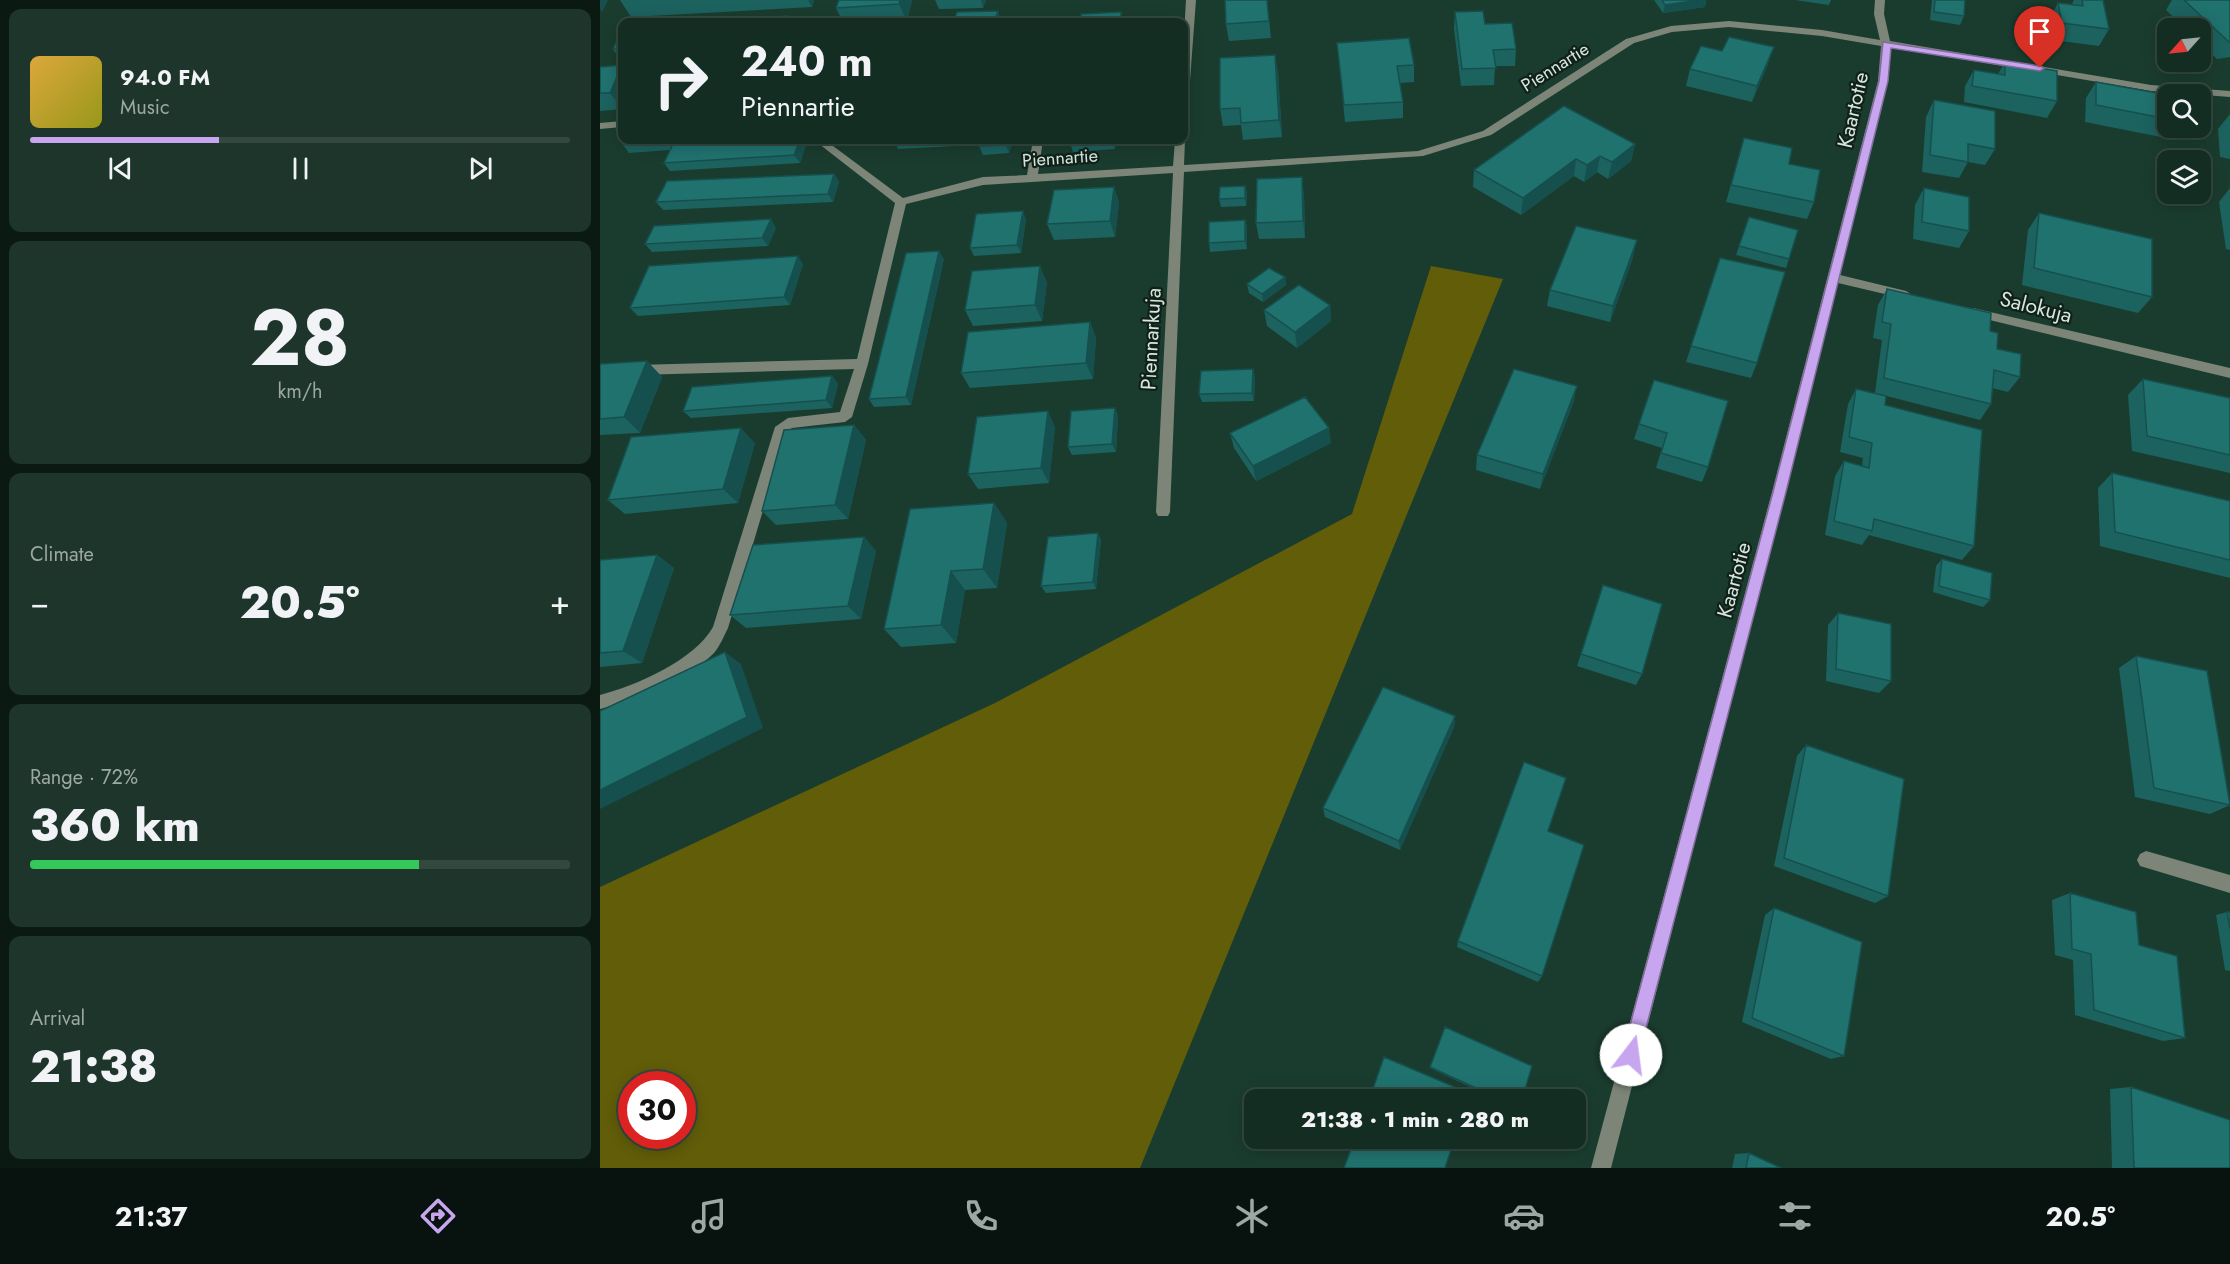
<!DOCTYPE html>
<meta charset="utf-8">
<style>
:root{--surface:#142d22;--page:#1d352a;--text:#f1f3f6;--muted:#9da8a5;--line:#334940;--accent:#c7a6ef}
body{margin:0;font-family:Jost,sans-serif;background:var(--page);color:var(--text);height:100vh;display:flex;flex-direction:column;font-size:22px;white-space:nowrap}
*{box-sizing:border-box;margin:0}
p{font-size:20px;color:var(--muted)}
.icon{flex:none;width:33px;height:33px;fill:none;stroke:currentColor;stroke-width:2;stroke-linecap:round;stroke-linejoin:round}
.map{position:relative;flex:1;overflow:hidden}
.panel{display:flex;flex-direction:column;gap:9px;padding:9px;background:#0b1913;width:600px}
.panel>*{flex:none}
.banner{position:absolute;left:18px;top:18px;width:570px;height:126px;border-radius:12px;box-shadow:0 3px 15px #0003,0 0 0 2px var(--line);background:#142d22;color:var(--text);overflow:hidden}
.needle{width:39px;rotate:243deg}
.fabs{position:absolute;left:1557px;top:18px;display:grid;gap:12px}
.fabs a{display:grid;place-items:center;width:54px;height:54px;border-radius:12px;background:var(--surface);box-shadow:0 3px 15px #0003,0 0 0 2px var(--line);font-size:30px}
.speed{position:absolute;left:18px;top:1071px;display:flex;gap:12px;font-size:30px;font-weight:700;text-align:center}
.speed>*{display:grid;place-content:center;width:78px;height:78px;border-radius:50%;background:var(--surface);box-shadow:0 3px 15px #0003,0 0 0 2px var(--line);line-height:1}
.speed .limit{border:9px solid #d22;background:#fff;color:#111}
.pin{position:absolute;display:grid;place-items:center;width:51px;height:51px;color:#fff;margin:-62px -26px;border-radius:50% 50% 50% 0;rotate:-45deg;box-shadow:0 0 6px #0007}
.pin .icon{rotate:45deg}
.me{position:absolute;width:66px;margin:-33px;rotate:15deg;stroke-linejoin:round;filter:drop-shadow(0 0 4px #0008)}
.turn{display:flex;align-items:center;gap:21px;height:126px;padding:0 24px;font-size:27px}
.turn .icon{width:78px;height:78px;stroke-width:2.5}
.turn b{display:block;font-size:42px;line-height:51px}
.big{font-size:45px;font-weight:800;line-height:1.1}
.panel .widget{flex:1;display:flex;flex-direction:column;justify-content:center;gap:9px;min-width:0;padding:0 21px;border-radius:12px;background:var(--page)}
.panel .dial{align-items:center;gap:0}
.dial b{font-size:78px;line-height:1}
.song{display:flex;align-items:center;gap:18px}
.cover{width:72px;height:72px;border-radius:9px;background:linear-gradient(135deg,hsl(40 70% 55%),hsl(60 70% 35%))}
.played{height:6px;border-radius:3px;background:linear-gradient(90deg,var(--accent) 35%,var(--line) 35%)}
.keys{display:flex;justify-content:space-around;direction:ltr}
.heat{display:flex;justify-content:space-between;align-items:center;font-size:33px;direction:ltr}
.charge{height:9px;border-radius:4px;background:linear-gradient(90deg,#34c759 72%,var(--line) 0)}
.trip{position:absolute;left:644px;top:1089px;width:342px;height:60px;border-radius:12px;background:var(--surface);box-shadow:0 3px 15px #0003,0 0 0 2px var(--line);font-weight:800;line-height:60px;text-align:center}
.menu{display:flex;height:96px;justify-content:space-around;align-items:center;background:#08120e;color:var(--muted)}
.menu .icon{width:42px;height:42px}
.menu .current{color:var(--accent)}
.menu b{font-size:27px;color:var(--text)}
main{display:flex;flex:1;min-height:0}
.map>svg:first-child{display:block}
</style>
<main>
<section class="panel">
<div class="widget">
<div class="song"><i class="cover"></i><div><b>94.0 FM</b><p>Music</p></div></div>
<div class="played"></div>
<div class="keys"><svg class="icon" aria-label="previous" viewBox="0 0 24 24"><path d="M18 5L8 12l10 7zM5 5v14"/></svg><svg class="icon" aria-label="pause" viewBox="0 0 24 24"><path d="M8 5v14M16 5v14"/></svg><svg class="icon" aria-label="next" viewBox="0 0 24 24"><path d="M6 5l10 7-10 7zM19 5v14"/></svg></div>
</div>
<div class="widget dial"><b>28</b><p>km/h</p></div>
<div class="widget"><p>Climate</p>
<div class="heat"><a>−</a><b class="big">20.5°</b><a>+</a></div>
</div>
<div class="widget"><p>Range · 72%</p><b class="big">360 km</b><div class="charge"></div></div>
<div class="widget"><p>Arrival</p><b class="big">21:38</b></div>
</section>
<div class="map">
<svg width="1630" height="1168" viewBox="0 0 1630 1168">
<rect width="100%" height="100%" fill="#1a3c2e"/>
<path fill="#615d09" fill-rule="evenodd" d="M831,266L903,279L540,1168H0V887L395,703L752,514ZM32,1084H82V1136H32Z"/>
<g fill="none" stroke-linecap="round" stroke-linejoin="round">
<path fill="#7c8578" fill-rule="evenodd" d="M586,0H596L589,94L584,97V34Z
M1275,0H1285L1284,14L1290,41L1551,85L1630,91V97L1551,91L1291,47L1288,81L1240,275L1306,291L1312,295L1306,299L1238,283L1011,1168H991L1172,492L1278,81L1281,46L1222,36L1129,27L1072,32L1034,43L891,135L823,156L584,172L570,512L568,516H558L556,512L573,173L383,185L306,204L268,364L252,417L245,422L192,428L186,433L128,628C124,636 120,646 114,653C89,678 34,701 0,709V695C35,686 95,660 113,627L175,427L188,418L240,412L254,369L0,376V366L257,359L295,203L214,140H225L303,198L383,177L427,175L433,140H443L438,174L573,166L575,140H584V138L585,140L584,165L818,151L883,131L1026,39L1071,26L1129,21L1222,30L1280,40L1274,14Z
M22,121V127L0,129V123Z
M1373,308L1630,368V378L1369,315L1367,312L1369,309Z
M1546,851L1630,875V893L1540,866L1537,860L1540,854Z"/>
</g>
<path fill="#1c625f" d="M20,0H214L212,7L31,17Z
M312,0L307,21L281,22H243L236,8Z
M335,0H386L383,8L339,9Z
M667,0L671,38L629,41L626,24Z
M1054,0H1106L1105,7L1063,13Z
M1195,0H1231L1229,5Z
M1332,0H1365L1364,16L1360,25L1330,20Z
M1474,0H1503L1509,29L1499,46L1453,40L1449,20L1458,3L1472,4Z
M1572,0H1630V57L1617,59L1600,43V28H1585L1566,10Z
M855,12L885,24L916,49L915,66H895L894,85L861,86L854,29Z
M22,29V63L13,49Z
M1563,29H1568V55L1562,54L1557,37Z
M737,43L814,65V82L800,83L803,102V118L745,122Z
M1405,62L1457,101L1447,118L1364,102L1365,86L1374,70L1398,74Z
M1168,64L1152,102L1086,86L1090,69Z
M22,65V109L0,111V67Z
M678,71L682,137L643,140L641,125L623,126L620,109Z
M1496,82L1568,95V128L1561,137L1485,122L1486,98Z
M1334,100L1395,149L1385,165L1368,162L1359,178L1322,172L1326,117Z
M1630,114V159L1620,157L1618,129Z
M1144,138L1189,164L1214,202L1207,219L1126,202Z
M25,140H203L206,145L200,163L70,171L64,163L70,150L29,153L23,145Z
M294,140H358L356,146L298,149Z
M381,140H413L409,153L383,155L379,146Z
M469,140H516L515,149L473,152Z
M1035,144L1031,161L1008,179L997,172L984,182L974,176L921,215L873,187L874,170Z
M234,174L239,182L233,202L63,210L56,202Z
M645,186L647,194L646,206L621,207L619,199Z
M514,187L519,203L515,237L454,240L447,224Z
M1324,188L1369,231L1359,248L1313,239L1315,205Z
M1630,188V250L1626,249L1619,202Z
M704,194L705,238L659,239L656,223Z
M1439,213L1552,297L1538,313L1422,285L1428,230Z
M1149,217L1189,259L1186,268L1136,255Z
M426,219L421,253L374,256L370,248Z
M645,220L647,228V249L610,252L609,243Z
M176,228L168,246L52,252L45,244Z
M1033,257L1010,322L947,306L950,290Z
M1120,258L1157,363L1151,378L1086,362Z
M344,259L311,405L274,407L269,399Z
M203,264L190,305L38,316L30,308Z
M685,277L686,285L663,302L649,293L647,284Z
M447,282L442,321L373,326L365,310Z
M1287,289L1390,331L1397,349L1420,377L1408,392L1392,388L1391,404L1380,420L1275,393L1282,340L1273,338L1278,305Z
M730,305L731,321L697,348L667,326L664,310Z
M490,322L496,338L493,379L370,388L361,373Z
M47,361L62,377L40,433L0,435V364Z
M232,376L238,384L232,408L91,418L83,411Z
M655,377L654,401L602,402L599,394Z
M1543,379L1630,398V473L1532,451L1528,395Z
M1256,389L1285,405L1374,546L1362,560L1269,535L1262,545L1225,535L1235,476L1244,461L1262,466L1263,458L1240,452L1248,404Z
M974,401L940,489L876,470L877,455Z
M1128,401L1108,467L1102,482L1056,468L1062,448L1034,439L1039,424Z
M515,408L518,416L516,452L472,455L468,447Z
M254,425L266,440L248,519L176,525L162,511Z
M455,427L449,483L378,489L368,474Z
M630,433L731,443L656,481L634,448Z
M155,443L138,503L25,514L8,500Z
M1512,473L1630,501V578L1500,546L1498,488Z
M394,503L407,523L397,588L365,590L356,643L301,647L284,629Z
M498,533L501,540L496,589L446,593L441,586Z
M264,537L276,551L261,619L146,628L130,615Z
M57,555L74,568L42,663L0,667V560Z
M1342,559L1390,600L1383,607L1333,592L1336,566Z
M1003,585L1042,674L1036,685L977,666Z
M1238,613L1291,681L1279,693L1226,681L1228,625Z
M1536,656L1630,805L1610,814L1535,797L1519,668Z
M855,716L854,727L800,850L725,817L723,808Z
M1206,745L1288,896L1275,903L1174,866L1197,756Z
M948,831L942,976L938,982L857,947L858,941Z
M1470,893L1585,1038L1563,1041L1475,1015L1473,960L1455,955L1452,900Z
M1174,908L1244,1056L1231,1059L1142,1022L1165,915Z
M1627,912H1630V971L1625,970L1616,915Z
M830,1067L922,1100H898L830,1068Z
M1531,1087L1630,1168H1512L1510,1089Z
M1149,1153L1181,1168H1132L1135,1154Z"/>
<path fill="#16504e" d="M0,0H8L2,12L0,9Z
M208,0H214L212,7Z
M300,0H312L307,21L299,4Z
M381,0H386L383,8Z
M1099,0H1106L1105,7L1063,13L1065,5Z
M398,11L401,20L400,22H394Z
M521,12L524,22H521Z
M188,16L191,22H186Z
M1174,47L1168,64L1152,102L1157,86Z
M675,55L678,71L682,137L679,120Z
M22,65V109L10,93Z
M200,140H203L206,145L200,163L194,155Z
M353,140H358L356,146Z
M407,140H413L409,153L406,145Z
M512,140H516L515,149Z
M1035,144L1031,161L1008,179L1012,162Z
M1000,156L997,172L984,182L987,165Z
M976,159L974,176L921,215L923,198Z
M234,174L239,182L233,202L228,194Z
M702,177L704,194L705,238L703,221Z
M645,186L647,194L646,206L645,198Z
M514,187L519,203L515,237L510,221Z
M423,211L426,219L421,253L417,245Z
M171,219L176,228L168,246L162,238Z
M645,220L647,228V249L645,241Z
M1037,240L1033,257L1010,322L1013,306Z
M339,251L344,259L311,405L306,397Z
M198,256L203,264L190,305L184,297Z
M440,266L447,282L442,321L435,305Z
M685,277L686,285L663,302L662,294Z
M730,305L731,321L697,348L695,332Z
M490,322L496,338L493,379L486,363Z
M47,361L62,377L40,433L24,417Z
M653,369L655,377L654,401L652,393Z
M232,376L238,384L232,408L226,400Z
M977,386L974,401L940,489L943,474Z
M515,408L518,416L516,452L512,444Z
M448,411L455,427L449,483L441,468Z
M254,425L266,440L248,519L235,505Z
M141,428L155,443L138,503L123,489Z
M729,428L731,443L656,481L653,466Z
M394,503L407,523L397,588L383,569Z
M498,533L501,540L496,589L493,582Z
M264,537L276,551L261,619L248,606Z
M57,555L74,568L42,663L23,651Z
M351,571L365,590L356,643L341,625Z
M125,652L141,664L163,728L0,809V790Z
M855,716L854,727L800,850L799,841Z"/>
<path fill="#20726f" stroke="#16504e" stroke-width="1.5" d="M239,0H300L299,4L236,8Z
M625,0H667L669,21L626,24Z
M1062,0H1099L1065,5Z
M1335,0H1365L1364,16L1334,12Z
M1482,0H1503L1509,29L1462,23L1458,3L1483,6Z
M1584,0H1630V42H1629Z
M398,11L394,22H353L357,12Z
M883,11L885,24L912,23L916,49L893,50L896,68L862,69L855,12Z
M521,12V22H481V14Z
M188,16L186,22H105Z
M95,19L94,22H49Z
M22,29V49H13Z
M1563,29H1568V45Z
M1129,37L1174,47L1157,86L1090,69L1101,46L1122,51Z
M809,38L814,65L797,66L803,102L744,105L737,43Z
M675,55L679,120L641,123L640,108L620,109V58Z
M1405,62L1457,71V101L1372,86L1374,70L1405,75Z
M22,65L10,93H0V67Z
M1496,82L1568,95V119L1496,105Z
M1334,100L1395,111V149L1368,144V162L1330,155Z
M964,106L1035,144L1012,162L1000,156L987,165L976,159L923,198L874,170Z
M1144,138L1192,148L1189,164L1220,170L1214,202L1131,185Z
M25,140H91L23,145Z
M151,140H200L194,155L64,163L73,144Z
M381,140H407L406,145L379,146Z
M234,174L228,194L56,202L67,181Z
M702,177L703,221L656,223L657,179Z
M645,186V198L619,199L620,187Z
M514,187L510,221L447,224L454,190Z
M1324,188L1369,197V231L1322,222Z
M423,211L417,245L370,248L376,214Z
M1439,213L1552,239V297L1434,268Z
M1149,217L1198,230L1189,259L1139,246Z
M171,219L162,238L45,244L54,226Z
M645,220V241L609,243V222Z
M976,226L1037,240L1013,306L950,290Z
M339,251L306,397L269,399L306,253Z
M198,256L184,297L30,308L49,266Z
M1120,258L1185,272L1157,363L1091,346Z
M440,266L435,305L365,310L372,271Z
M669,268L685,277L662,294L647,284Z
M699,285L730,305L695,332L664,310Z
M1287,289L1391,313L1390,331L1398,333L1397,349L1421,354L1420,377L1394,370L1391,404L1284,378L1291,324L1282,322Z
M490,322L486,363L361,373L368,332Z
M47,361L24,417L0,419V364Z
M653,369L652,393L599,394L601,371Z
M914,369L977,386L943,474L877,455Z
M232,376L226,400L83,411L92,387Z
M1543,379L1630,398V455L1547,436Z
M1054,380L1128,401L1108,467L1061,453L1067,433L1039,424Z
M1256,389L1286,396L1285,405L1382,430L1374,546L1274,519L1272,531L1234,521L1244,461L1269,468L1272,443L1249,437Z
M705,397L729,428L653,466L630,433Z
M515,408L512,444L468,447L471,411Z
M448,411L441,468L368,474L377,417Z
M254,425L235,505L162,511L184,430Z
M141,428L123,489L8,500L31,437Z
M1512,473L1630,501V560L1515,532Z
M394,503L383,569L351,571L341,625L284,629L310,509Z
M498,533L493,582L441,586L448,537Z
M264,537L248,606L130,615L153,545Z
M57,555L23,651L0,653V560Z
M1342,559L1392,573L1390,600L1339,586Z
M1003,585L1062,604L1042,674L981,654Z
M1238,613L1291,624V681L1236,669Z
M125,652L147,717L0,790V711Z
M1536,656L1607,671L1630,805L1554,788Z
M783,687L855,716L799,841L723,808Z
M1206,745L1304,779L1288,896L1184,858Z
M924,762L966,778L948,831L984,845L942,976L858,941Z
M1470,893L1536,912L1539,945L1577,956L1585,1038L1494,1010L1491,954L1472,949Z
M1174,908L1262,942L1244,1056L1152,1018Z
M1627,912H1630V929Z
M845,1027L932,1066L922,1100H902L830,1067Z
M784,1057L869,1093L867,1100H769Z
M1531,1087L1630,1120V1168H1534Z
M755,1138H855L845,1168H744Z
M1149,1153L1181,1168H1146Z"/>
<path fill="#c7a6ef" stroke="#816c9b" stroke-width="1.5" d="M1283,42L1440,66L1445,68L1440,71L1291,48L1288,81L1186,492L1039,1055L1037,1061L1031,1064L1024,1061L1022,1055L1173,492L1279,81Z"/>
<g text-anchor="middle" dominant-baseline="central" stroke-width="4.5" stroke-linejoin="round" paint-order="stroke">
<g font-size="18" fill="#d4e8de" stroke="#112019">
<text transform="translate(955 67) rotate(-32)">Piennartie</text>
<text transform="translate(460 158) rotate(-4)">Piennartie</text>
</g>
<g font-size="21" fill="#d4e8de" stroke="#112019">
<text transform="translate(1253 110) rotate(-77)">Kaartotie</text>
<text transform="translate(1436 307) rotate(14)">Salokuja</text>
<text transform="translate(551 339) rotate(-87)">Piennarkuja</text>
<text transform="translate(1134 580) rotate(-75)">Kaartotie</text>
</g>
</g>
</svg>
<div class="fabs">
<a><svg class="needle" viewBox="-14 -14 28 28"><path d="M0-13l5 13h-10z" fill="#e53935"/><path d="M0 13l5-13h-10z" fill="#9da8a5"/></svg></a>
<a><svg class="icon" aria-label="search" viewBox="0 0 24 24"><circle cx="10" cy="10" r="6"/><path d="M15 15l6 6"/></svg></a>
<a><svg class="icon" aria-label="layers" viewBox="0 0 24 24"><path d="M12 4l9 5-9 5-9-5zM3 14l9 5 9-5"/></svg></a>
</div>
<div class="speed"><div class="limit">30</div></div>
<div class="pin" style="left:1440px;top:68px;background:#d93025"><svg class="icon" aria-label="arrive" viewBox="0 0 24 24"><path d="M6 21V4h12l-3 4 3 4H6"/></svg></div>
<svg class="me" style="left:1031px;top:1055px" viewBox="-20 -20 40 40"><circle r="19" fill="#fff"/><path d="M0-13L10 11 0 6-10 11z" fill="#c7a6ef"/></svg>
<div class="trip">21:38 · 1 min · 280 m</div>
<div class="banner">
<div class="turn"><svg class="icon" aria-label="right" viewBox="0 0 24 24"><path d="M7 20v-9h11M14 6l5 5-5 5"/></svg><div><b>240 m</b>Piennartie</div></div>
</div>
</div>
</main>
<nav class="menu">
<b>21:37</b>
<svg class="icon current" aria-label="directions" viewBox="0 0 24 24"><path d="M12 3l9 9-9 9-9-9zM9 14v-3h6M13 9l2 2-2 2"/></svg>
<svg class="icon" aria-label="music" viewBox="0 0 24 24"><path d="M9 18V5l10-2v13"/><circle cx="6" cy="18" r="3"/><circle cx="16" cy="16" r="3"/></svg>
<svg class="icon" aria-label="phone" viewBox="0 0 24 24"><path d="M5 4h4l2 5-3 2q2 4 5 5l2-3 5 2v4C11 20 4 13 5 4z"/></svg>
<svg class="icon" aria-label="climate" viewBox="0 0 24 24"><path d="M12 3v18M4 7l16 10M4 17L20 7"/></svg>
<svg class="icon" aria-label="car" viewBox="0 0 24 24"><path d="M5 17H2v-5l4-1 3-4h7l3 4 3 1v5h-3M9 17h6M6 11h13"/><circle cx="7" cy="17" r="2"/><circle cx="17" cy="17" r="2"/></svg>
<svg class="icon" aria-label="filters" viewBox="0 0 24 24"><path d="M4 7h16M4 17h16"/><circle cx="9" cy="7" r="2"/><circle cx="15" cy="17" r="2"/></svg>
<b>20.5°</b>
</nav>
